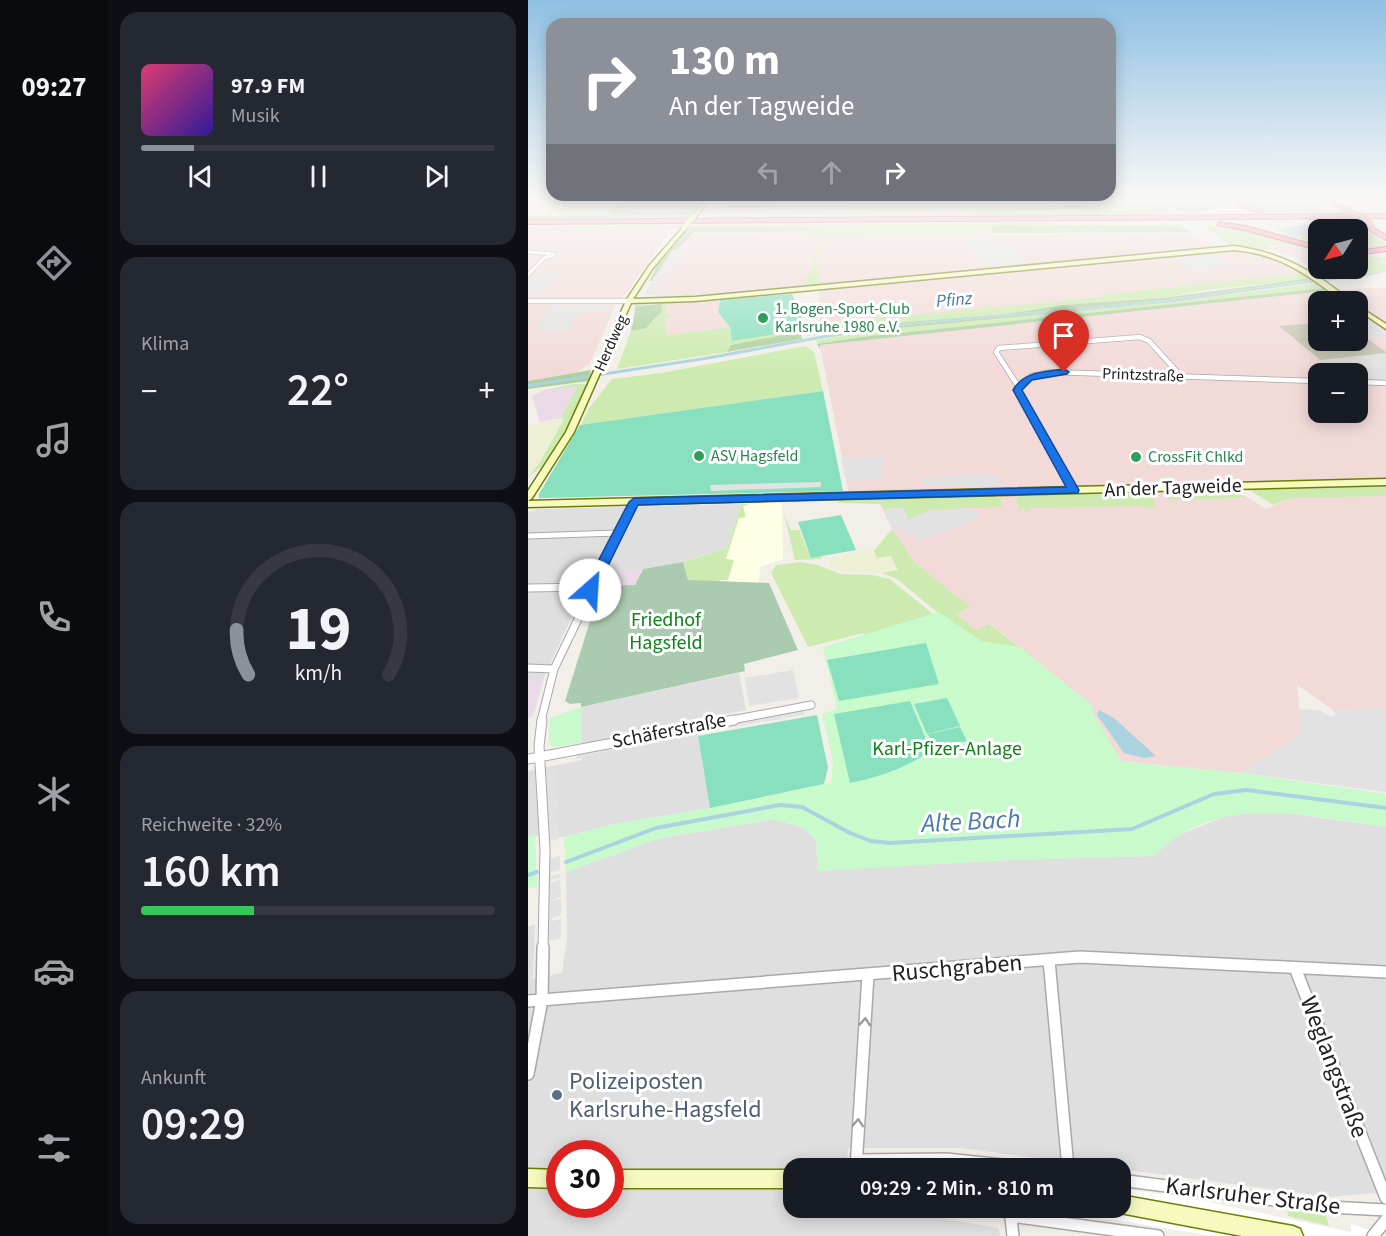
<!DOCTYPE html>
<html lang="de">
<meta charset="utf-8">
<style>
:root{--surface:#171b24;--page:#242831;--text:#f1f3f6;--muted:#9ea1a6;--line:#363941;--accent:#8c9099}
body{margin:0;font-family:"Source Sans 3",sans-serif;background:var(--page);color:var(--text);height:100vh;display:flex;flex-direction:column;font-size:22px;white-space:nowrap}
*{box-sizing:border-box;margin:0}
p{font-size:20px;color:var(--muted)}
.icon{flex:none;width:33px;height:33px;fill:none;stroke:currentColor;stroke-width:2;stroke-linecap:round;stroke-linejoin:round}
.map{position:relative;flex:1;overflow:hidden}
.drawer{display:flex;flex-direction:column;gap:12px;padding:12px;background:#0d0f14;width:420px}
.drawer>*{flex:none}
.banner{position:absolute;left:18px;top:18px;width:570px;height:183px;border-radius:18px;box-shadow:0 3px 15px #0003;background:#8c9099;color:#fff;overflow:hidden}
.needle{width:39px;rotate:234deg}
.controls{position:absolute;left:780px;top:219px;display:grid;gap:12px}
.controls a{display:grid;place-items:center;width:60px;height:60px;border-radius:12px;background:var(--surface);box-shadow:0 3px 15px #0003;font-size:30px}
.speed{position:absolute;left:18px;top:1140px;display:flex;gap:12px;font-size:30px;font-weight:700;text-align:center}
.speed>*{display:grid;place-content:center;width:78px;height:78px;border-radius:50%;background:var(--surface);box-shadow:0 3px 15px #0003;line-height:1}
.speed .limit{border:9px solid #d22;background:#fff;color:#111}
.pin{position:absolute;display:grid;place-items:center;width:51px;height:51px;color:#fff;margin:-62px -26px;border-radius:50% 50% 50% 0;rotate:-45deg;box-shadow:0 0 6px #0007}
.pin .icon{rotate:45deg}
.me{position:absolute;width:66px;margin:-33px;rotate:26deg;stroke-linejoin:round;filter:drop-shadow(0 0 4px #0008)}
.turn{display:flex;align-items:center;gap:21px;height:126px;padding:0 24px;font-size:27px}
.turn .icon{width:78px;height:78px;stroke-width:2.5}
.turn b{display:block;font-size:42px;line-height:51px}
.lanes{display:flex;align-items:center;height:57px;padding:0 24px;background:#0003;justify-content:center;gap:30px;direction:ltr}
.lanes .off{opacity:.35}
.big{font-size:45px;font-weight:600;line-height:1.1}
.drawer .tile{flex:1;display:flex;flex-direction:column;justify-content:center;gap:9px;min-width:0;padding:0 21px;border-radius:18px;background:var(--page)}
.drawer .dial{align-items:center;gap:0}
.dial svg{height:156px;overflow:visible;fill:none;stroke:var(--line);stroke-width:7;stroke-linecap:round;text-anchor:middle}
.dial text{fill:var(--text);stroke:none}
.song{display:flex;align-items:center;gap:18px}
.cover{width:72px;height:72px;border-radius:9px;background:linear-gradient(135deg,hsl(340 70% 55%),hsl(250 70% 35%))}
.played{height:6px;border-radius:3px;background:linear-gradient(90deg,var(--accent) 15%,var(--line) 15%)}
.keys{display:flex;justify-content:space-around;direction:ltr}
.heat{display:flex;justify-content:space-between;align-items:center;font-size:33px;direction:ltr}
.charge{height:9px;border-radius:4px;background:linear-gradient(90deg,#34c759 32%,var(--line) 0)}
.trip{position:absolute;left:255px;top:1158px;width:348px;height:60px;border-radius:18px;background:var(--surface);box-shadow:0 3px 15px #0003;font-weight:600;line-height:60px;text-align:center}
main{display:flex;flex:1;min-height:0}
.menu{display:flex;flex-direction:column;width:108px;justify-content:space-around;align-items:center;background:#090b0e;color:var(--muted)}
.menu .icon{width:42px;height:42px}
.menu .on{color:var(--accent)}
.menu b{font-size:27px;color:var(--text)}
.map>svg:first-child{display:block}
</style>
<main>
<nav class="menu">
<b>09:27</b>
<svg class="icon on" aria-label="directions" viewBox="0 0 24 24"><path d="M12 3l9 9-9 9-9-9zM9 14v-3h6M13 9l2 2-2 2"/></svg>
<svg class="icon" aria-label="music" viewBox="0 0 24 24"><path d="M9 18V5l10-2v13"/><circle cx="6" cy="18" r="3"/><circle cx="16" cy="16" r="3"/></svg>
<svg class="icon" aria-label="phone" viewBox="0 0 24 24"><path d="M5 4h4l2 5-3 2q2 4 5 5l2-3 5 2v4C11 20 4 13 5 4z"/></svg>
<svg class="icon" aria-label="climate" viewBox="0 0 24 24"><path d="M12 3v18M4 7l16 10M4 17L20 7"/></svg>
<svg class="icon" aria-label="car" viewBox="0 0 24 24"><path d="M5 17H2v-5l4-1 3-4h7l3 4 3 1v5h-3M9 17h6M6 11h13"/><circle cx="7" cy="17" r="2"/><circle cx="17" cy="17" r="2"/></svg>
<svg class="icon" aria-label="filters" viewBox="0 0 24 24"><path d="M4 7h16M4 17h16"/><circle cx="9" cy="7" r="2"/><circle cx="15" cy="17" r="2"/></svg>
</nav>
<section class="drawer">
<div class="tile">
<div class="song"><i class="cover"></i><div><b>97.9 FM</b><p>Musik</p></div></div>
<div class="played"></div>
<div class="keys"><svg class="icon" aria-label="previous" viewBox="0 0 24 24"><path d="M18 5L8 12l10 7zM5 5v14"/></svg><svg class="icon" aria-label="pause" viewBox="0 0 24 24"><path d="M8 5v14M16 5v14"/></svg><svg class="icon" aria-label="next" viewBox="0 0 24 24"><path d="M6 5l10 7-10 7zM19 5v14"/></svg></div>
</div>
<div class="tile"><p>Klima</p>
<div class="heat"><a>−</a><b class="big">22°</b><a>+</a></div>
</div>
<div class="tile dial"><svg viewBox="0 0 100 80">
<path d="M14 69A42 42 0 1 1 86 69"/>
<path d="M14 69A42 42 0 0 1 8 46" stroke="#8c9099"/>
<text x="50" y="56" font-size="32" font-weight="700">19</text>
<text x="50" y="72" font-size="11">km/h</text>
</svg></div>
<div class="tile"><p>Reichweite · 32%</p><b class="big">160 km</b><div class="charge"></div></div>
<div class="tile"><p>Ankunft</p><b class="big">09:29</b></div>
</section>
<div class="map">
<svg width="858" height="1236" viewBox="0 0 858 1236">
<rect width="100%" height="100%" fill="#f2efe9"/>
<path fill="#e0dfdf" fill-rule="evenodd" d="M213,504L199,548L155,562L114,569L107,585L58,586L16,677L5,717L0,718V512L11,509Z
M211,673L218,710L167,720L182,808L86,824L36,837L0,836V771L54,760L53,707Z
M725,812H751L858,827V1192L802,1197L433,1148H320L319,1168H266V1208H355L471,1228L472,1236H0V927L7,924L5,979L34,973L39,937L38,872L132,838L246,819L275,828L288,840L290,870L482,860L626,856L644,838L696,817ZM32,1154H82V1204H32Z"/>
<path fill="#f2dad9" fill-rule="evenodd" d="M144,228L96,297L88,304L62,363L50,372L0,381V229Z
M282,231V236L663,233L694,250L724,251L755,260L775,273L572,295L574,297L292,324L291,285L192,295L190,312L202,327L139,335L134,304L138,296L116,294L145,250H149L166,232L170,234Z
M763,245L790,252V268L828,269L792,274L766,257L739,248Z
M858,287V480L674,485L700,499L720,498L738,509L765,498L858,496V708L805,710L769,685L774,733L713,773L593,761L564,712V706L463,624L448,630L427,613L441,607L387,563L364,529L352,504L321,494L292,345L799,291ZM790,302H830V340H790ZM790,374H830V412H790Z"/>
<path fill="#ebdbe8" d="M216,199H623L450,208L364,203H220L216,202Z
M51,385L33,418L12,422L4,396L16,390Z
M89,569H114L107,585L81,586Z
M15,678L5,717H0V680Z"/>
<path fill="#ffffe5" d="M254,503L255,559L232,567L231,583L160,580L155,562L199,548L213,504Z"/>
<path fill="#c7c7b4" d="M108,199L151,200L172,199L159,209H96Z
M790,323V340H830V332L858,352V380L830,379V374L808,373L751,326Z"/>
<path fill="#eef0d5" d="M2,199H95L79,215L0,216Z
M551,209L553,213L195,217L196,211Z
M36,418L12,462L0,475V425Z
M345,549L349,558L363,556L370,570L354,573L319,572L303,568L300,561L304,557Z"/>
<path fill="#cdebb0" d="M197,199H202L195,207L198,209L416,206L412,204H208L212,199H216L218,203H364V199L376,202L443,204V208L196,210L195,217H197L553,213L551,209L576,207L450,208L449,204L462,203L463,207L505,206V203L606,201L605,199H631L583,207L606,206L627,212L646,214L168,219L191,216L195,210L190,208Z
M711,199H786L807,212H753L715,206Z
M498,223L654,224L656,227L464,225V233L293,236L288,264L293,285L279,286L276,277L282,276L292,237L282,236L284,229L280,227L0,229V227Z
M827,223L855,240L858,246L830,252V230H790V245L757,236L754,234L760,235L749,230L751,226Z
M676,225L718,230L790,250V252L762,245L741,246L738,250L703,247Z
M830,256L858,257V271L794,279L792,274L830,268L833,266L830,264Z
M775,273L783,279L678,290L634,298L534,305L478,314L367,323L279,336L289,324L573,297L571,295Z
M789,283L796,288L333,337L289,344L290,341H284L359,329L646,302Z
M156,302L137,305L139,314L144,316L137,318L139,335L202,327L204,341L246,332L280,330L203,345L199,352L89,369L103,331C120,327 130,322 133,304L111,305L107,312V305Z
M277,346L286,352L295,391L53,425L61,408L84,379L133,373Z
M46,384H60L45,418L18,464L0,477L12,462L36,419L33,418L50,386L16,390Z
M858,484V496L765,498L745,505L723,491L728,487Z
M699,488L720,498L641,500L638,494L644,490Z
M615,490L623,495L628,506L618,509L616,506L502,508V512L491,509L488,497L495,493Z
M464,494L473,500L474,507L417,509L409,511L405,509L381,519L375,508L356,509L352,504L310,503L311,499L316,498Z
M213,504H222L215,506L218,517L211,518L198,559L206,560L200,580H192L190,583L160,580L155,562L199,548Z
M256,514L263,530H271L283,558L293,556L294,559L267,560Z
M364,529L387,563L442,607L428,614L448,630L462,624L565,706L564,712L593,761L601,762L600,768L468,651L410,613L369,579L354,573L370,570L363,556L349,558L346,551Z
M273,562L290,565L312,574L344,575L362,579L406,615L337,637L335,633L280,647L243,573L248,565Z
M759,1207L797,1211L801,1226L760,1216Z"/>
<path fill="#add19e" d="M95,199H108L96,209C108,212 146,214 158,209C167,206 169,199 179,199L160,218L105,217L0,220V216L79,215Z
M623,199H644L636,205L644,212H627L601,206L516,210L420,208L520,206Z
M649,199H698C687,214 654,216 640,206Z
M463,225L651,226L663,232L464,233Z
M162,227H276L284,229L282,231L166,232L149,250H145L124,281H121L129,266Z
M777,279L785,280L634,300L362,325L279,336L367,323L478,314L534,305L634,298Z
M787,282L646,302L359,329L283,340L356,327L637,302Z
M796,288L803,293L799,291L292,345V349L289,344L333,337Z
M133,304L134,311L118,328L103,331L108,306Z
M280,330L273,335L274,339L199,352L203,345Z
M63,370L61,381L0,389V381Z"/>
<path fill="#aacbaf" d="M155,562L160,580L241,583L270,650L216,664L217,671L53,707V703L42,704L37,701L73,586L107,585L115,569Z"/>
<path fill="#c8facc" d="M411,612L453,641L492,647L565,706L564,712L593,761L713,773L858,794V827C779,816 689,791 626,856L482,860L290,871L288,840L275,828L246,819L132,838L38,872L36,837L86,824L182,808L303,783L305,762L294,714L309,709L295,647Z
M53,707L54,743L24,747L21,742L22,718Z
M7,834L9,887L0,888V836Z"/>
<path fill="#88e0be" d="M264,294L279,329L204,341L202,327L190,312L192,300Z
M295,391L315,491L11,498V494L52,425Z
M313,515L328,550L283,558L270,522Z
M398,643L411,684L311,701L299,660Z
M419,698L432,726L399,734L386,704Z
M382,701L403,751C377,768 352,777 322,783L306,714Z
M289,715L300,768L296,784L182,808L170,736Z
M432,727L439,741L406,749L400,734Z"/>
<path fill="#e2e2e2" d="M463,236L470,238L500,264L459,268L441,249L437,238Z
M155,245H160L135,284H129L125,291L165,294L164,296L119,294L121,292H118L146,250H151Z
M723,253L739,262L752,263L664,271L637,257L660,258L684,254L705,266L733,263L718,254Z
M13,272H33L16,292H0V280Z
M64,304L83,305L81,310L52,311L41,330L6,331L22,306Z
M839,318L858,332V337L839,338L830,332V319Z
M858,353V380L830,379V374L808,373L792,360Z
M355,456L354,480L318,481L313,458Z
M469,475L473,485L399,486L396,484V477Z
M293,482V487L183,491L182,485Z
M375,508L381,519L405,509L409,511L438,508L453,517L392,541L380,532L364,529L356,509Z
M265,670L271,698L221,706L217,678Z
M275,707L276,715L256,718L255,714L254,719L234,722L231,718L232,722L206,727L204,722V727L197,728V723L194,724L195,729L168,733V729H165V734L138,739V735L108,741V746L99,748L98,743L84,746V751L49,759L48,749Z
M858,708V792L713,773L774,733L771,709L790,710L802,716L808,715L805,710Z
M28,770V781L20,785L28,783L29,792L21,796L29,795L30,807L21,811L30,810V821L22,826L30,824L31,839L22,841L21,850L23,858L32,856V870L23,872V876L32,874V877L23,880V882L32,880L33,896L23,901L33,899V915L24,918V921L33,919V938L16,942L14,773Z"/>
<path fill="#aad3df" d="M202,199H212L208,204L213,205L417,206L196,208Z
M779,202L799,211L743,212L716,205Z
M805,224H816L823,229L790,230V235L770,236L753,231L767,225Z
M858,271L843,275L637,302L356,327L183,359L0,387V384L171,358L347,326L634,300Z
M571,710L586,718L628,756L616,758L596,753L569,715Z"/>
<path fill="#fff" d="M593,1188L681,1202L823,1232V1224L858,1236H685L595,1221L521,1212V1208H592Z"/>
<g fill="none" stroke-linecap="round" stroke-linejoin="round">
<path stroke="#aad3df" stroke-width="4" d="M38,862L128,828L252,805L274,807L322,833L343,841L362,843L604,829L686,794L718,790L858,808
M0,875L9,872"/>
<defs>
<path id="street-far5" d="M0,252L27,254L16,258L0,275"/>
<path id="street-far4" d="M0,301H102
M830,382L858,383
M490,386L468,352L471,348L612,337L621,341L653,376
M496,400L490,390L503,376L523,372L790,381"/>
<path id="street-far3" d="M495,398L546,490
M0,536L89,533
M87,542L106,502"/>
<path id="street-far2" d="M0,588L63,587
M0,668L26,669
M13,721L26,669L88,540
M198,721L283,705"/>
<path id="street-far1" d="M14,720L11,746L17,849L15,949
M0,759L206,720"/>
<path id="street" d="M521,960L540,1168
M767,968L858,1198
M0,1001L552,957L858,972
M0,1074L14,1000L15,947
M329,1160L418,1159L504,1168
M328,1168L340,975
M592,1180L801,1207L858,1210
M482,1208L485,1236
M482,1216L630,1236
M845,1236L858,1220"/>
<path id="secondary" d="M178,199H182L167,218H163Z
M156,226L158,229L125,268L105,299L167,297L706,246C753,252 788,272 824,302H816C778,274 755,255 706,250L167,301L103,303L46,432L4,498L0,501V491L38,432L99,299L121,266Z
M830,306L858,324V329L830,310Z
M858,479V485L0,507V501Z
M0,1169L32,1170V1188L0,1187Z
M82,1170H266V1188H82Z
M592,1195L765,1226L772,1229L775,1236H714L592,1213L585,1211L584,1208H592Z"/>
<path id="highway" d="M706,199H712V202L736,211L733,213L707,204Z
M795,199H802L821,210L816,211Z
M858,214V218L0,224V220Z
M691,222L718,226L790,246V250L717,230L689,225Z
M834,224H838L858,235V240L834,226Z
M858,247V251L830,255V251Z"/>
</defs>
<use href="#street-far5" stroke="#a9a9a9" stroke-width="4"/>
<use href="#street-far4" stroke="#a9a9a9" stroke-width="6"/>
<use href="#street-far3" stroke="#a9a9a9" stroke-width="7"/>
<use href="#street-far2" stroke="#a9a9a9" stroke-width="9"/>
<use href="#street-far1" stroke="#a9a9a9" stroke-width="11"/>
<use href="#street" stroke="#a9a9a9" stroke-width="14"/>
<use href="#secondary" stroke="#707d05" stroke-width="3"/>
<use href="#highway" stroke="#dc2a67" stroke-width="2"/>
<use href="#street-far5" stroke="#fff" stroke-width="3"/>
<use href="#street-far4" stroke="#fff" stroke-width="4.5"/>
<use href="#street-far3" stroke="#fff" stroke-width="5"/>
<use href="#street-far2" stroke="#fff" stroke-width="7"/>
<use href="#street-far1" stroke="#fff" stroke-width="9"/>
<use href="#street" stroke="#fff" stroke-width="11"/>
<use href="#secondary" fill="#f7fabf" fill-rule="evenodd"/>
<use href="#highway" fill="#e892a2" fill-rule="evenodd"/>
<defs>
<path id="secondary-bridge" d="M156,228L165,217"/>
<path id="highway-bridge" d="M818,210L843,225"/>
</defs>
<use href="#secondary-bridge" stroke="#707d05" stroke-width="6" stroke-linecap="butt"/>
<use href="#highway-bridge" stroke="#dc2a67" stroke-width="8" stroke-linecap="butt"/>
<use href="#secondary-bridge" stroke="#f7fabf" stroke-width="5"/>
<use href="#highway-bridge" stroke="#e892a2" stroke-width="7"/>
</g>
<defs><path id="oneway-chevron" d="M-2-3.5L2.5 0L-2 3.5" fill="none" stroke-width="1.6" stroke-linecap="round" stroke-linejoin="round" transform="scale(1.5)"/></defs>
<g stroke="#9c9c9c">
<use href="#oneway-chevron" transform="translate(337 1022) rotate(-86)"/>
<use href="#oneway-chevron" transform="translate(330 1123) rotate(-86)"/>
</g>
<linearGradient id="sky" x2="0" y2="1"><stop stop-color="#8fc0e4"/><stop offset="0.53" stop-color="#f9f8f5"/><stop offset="1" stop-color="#f9f8f5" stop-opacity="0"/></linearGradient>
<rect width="858" height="372" fill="url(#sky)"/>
<path fill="#1a73e8" stroke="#114b97" stroke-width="1.5" d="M536,369L541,372L539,374L504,380L494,390L551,490L550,493L110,505L68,590L62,594L55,590L101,502L106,498L538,487L485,390C496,371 516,372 536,369Z"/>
<g fill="#2e9e5b" stroke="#fff" stroke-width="2">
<circle cx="235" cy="318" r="6"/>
<circle cx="171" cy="456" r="6"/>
<circle cx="608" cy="457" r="6"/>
</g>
<circle fill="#5c6f8a" stroke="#fff" stroke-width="2" cx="29" cy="1095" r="6"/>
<g text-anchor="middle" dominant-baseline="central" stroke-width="6" stroke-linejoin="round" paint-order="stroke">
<g font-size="16" fill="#27864d" stroke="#fff" text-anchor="start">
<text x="247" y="309">1. Bogen-Sport-Club<tspan x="247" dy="18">Karlsruhe 1980 e.V.</tspan></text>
<text x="183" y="456">ASV Hagsfeld</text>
<text x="620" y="457">CrossFit Chlkd</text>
</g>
<g font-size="16" fill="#222" stroke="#fff">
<text transform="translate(83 343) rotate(-66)">Herdweg</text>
<text transform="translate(615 375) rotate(2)">Printzstraße</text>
</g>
<g font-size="18" font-style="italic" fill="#4a7aab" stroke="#fff">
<text transform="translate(426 300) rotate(-5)">Pfinz</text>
</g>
<g font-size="20" fill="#222" stroke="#fff">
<text transform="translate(645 488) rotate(-2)">An der Tagweide</text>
<text transform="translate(141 731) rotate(-11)">Schäferstraße</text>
</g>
<g font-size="20" fill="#0c8416" stroke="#fff">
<text x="138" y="620">Friedhof<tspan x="138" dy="23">Hagsfeld</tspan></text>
<text x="419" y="749">Karl-Pfizer-Anlage</text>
</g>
<g font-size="24" fill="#222" stroke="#fff">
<text transform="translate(429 968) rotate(-5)">Ruschgraben</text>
<text transform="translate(806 1067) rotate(69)">Weglangstraße</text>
<text transform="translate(725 1196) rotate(7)">Karlsruher Straße</text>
</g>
<g font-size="24" fill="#4e5e75" stroke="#fff" text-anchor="start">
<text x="41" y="1081">Polizeiposten<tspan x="41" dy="28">Karlsruhe-Hagsfeld</tspan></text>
</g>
<g font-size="26" font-style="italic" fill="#4a7aab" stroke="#fff">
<text transform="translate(443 821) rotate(-3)">Alte Bach</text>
</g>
</g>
</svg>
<div class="controls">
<a><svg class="needle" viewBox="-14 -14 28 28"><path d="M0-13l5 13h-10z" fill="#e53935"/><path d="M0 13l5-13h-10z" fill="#9ea1a6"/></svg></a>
<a>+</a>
<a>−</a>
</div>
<div class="speed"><div class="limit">30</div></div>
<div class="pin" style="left:536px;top:372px;background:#d93025"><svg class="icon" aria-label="arrive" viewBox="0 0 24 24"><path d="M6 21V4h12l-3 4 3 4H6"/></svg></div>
<svg class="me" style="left:62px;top:590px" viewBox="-20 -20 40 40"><circle r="19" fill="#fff"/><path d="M0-13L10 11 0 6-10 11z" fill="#1a73e8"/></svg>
<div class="trip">09:29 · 2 Min. · 810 m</div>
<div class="banner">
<div class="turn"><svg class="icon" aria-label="right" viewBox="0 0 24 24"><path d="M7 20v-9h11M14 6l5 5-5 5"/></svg><div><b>130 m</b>An der Tagweide</div></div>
<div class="lanes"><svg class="icon off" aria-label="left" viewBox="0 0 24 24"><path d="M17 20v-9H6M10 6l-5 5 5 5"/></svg><svg class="icon off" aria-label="ahead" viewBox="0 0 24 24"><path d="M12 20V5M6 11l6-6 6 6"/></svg><svg class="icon" aria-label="right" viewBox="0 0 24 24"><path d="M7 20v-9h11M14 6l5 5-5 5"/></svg></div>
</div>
</div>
</main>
